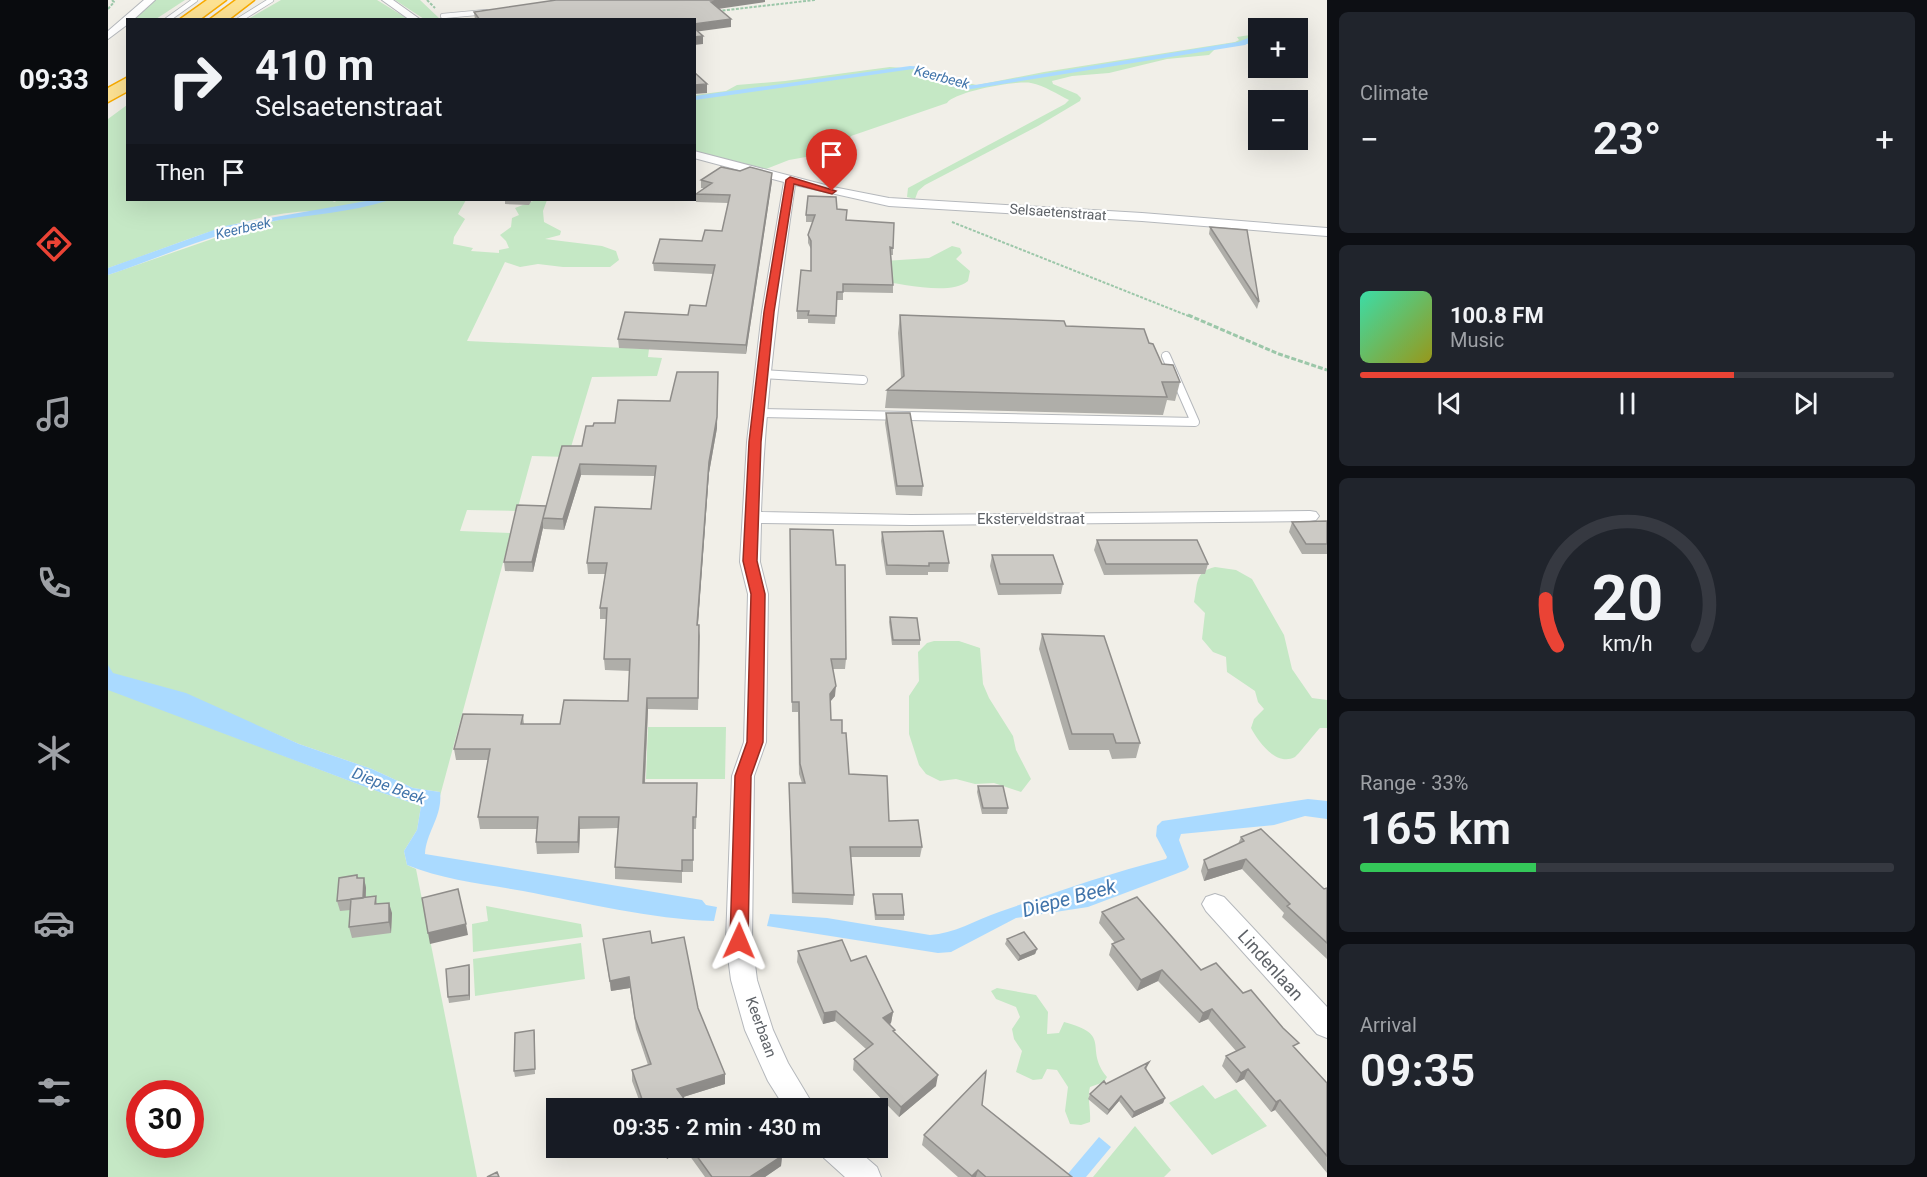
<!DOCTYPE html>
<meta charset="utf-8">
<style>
:root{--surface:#171b24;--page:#20242c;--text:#f1f3f6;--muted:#9ea1a6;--line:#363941;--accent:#ea4335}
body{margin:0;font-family:Roboto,sans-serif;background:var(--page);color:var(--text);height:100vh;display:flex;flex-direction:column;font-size:22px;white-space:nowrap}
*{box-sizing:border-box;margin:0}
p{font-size:20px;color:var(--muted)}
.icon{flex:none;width:33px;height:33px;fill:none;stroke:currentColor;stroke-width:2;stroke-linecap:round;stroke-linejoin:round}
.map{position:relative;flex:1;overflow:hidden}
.drawer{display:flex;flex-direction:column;gap:12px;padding:12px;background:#0d0f14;width:600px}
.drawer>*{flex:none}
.hud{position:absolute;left:18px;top:18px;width:570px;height:183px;border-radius:0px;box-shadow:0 6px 24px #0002;background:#171b24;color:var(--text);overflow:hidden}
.controls{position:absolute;left:1140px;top:18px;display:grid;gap:12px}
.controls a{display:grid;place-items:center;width:60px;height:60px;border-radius:0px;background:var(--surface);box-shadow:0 6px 24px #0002;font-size:30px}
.speed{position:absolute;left:18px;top:1080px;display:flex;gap:12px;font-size:30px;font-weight:700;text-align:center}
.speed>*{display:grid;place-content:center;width:78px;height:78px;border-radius:50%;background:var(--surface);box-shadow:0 6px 24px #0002;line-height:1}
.speed .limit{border:9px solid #d22;background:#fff;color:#111}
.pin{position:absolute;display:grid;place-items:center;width:51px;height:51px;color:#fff;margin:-62px -26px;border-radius:50% 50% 50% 0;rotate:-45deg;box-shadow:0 0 6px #0007}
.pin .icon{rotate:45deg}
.me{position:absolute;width:66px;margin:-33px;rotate:1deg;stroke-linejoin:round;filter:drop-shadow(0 0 4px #0008)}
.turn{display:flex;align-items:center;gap:21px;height:126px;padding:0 30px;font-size:27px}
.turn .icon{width:78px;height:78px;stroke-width:2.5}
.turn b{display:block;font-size:42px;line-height:51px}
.then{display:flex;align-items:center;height:57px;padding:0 30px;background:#0003;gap:12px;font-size:22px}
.big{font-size:45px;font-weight:600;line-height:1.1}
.drawer .card{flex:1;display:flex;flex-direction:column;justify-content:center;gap:9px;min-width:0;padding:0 21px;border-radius:9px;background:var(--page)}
.drawer .dial{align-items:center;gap:0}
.dial svg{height:156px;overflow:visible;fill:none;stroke:var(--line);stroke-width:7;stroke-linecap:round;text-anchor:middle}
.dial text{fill:var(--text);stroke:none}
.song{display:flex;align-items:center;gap:18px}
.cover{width:72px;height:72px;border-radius:9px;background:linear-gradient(135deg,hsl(160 70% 55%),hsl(60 70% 35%))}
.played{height:6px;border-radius:3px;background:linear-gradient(90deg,var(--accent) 70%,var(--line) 70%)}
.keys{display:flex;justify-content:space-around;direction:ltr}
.heat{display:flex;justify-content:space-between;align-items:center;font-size:33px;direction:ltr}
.charge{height:9px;border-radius:4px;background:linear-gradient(90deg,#34c759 33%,var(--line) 0)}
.trip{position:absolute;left:438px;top:1098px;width:342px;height:60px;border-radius:0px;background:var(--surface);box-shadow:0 6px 24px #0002;font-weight:600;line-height:60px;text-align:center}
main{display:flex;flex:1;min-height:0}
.dock{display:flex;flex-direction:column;width:108px;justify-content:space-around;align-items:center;background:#090b0e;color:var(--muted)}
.dock .icon{width:42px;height:42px}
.dock .on{color:var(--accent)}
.dock b{font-size:27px;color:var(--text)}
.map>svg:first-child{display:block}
</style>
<main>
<nav class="dock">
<b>09:33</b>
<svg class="icon on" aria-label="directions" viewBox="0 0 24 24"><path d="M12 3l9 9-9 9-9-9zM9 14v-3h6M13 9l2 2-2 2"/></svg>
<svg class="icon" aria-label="music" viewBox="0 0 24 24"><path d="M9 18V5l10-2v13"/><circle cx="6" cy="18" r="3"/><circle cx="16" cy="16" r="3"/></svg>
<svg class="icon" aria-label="phone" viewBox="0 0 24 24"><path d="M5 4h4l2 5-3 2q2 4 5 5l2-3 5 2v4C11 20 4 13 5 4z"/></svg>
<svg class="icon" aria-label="climate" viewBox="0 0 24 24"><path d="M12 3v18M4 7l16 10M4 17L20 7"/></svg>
<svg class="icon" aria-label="car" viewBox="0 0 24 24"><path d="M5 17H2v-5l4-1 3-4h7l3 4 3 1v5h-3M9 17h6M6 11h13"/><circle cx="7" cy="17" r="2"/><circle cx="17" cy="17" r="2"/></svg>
<svg class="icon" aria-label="filters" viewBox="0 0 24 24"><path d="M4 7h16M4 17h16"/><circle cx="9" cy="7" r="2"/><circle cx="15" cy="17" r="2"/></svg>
</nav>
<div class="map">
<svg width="1219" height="1177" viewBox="0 0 1219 1177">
<rect width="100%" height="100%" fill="#f1efe8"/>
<path fill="#c5e8c5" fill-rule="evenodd" d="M47,0H77L48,19L26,20Z
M173,0H269L300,19H140Z
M287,0H312L332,19H316Z
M1150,29V42L1107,49L1101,55L1059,59L1001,73L964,76L944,81L945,84L969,94L973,98L972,101L930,126L817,185L810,191L807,199L799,197L800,188L957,104L961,100C949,94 937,86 923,83C909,80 846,92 839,103L743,136L740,141L719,146L715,154L681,160L658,169L587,151V95L618,91L629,85L677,81L782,67L808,69L845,82H855L869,85L936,72L1127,42L1131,40L1129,37L1142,35L1141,31Z
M19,105L20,200H224L226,202L231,200H358L350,214L357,219L346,237L345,244L365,248L363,251L391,253V250L401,248L398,241L392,235L403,227L404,218L411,215L407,208L425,201L424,200H439L435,211L436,222L453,231L452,235L437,239L494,246L508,251L511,260L502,267H455L430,264L412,267L397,262L359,341L541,349L540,357L554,358L549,376L484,377L460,457L424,456L409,511L359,510L352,531L403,533L332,796V792L305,788L264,769L191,744L145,724L69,715L263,789L313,806L309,830L296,851L299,865L308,869L369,1177H0V275L127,231L206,211C134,213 67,246 0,268V119ZM32,1094H82V1144H32Z
M844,246L852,248L854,253L848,259L862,271L860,281C840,297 792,282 766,281L777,261L821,258Z
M1107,567L1128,570L1144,579L1176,635L1184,669L1204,698L1219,700V728H1212C1207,733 1191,754 1187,757C1168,767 1150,741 1143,728L1146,719L1156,709L1150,702L1147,691L1119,672L1118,657L1105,652L1094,639L1097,613L1086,602C1090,584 1086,572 1107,567Z
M826,641H851L872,648L875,684L881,698L905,736L908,750L923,779L913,792L886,783L867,784L848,779L832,781L818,774L811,765L801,734V696L811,681L810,652L819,643Z
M540,727H618L617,779H538Z
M378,906L473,924L475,937L365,952L364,924L380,921Z
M473,943L477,979L367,996L365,959Z
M889,988L928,995L940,1012L939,1034L951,1033L956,1022C1006,1035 975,1048 999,1077L996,1082L982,1087C979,1098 983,1110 982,1122L973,1125L962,1124L957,1111L960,1087L949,1070L939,1069L934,1079L925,1080L908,1072L914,1051L906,1039L904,1029L912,1017L908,1007L888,999L883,991Z
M1095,1085L1107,1099L1128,1089L1159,1126L1104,1155L1061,1103Z
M1027,1126L1063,1170L1056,1177H985Z"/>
<path fill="#aadaff" d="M1150,34V38L1137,45L857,90C843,89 822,72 805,69L587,100V96L802,66C826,67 844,87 867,85L1130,42Z
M264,200H282C242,213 202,214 161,222C109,232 51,258 0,275V268L117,226Z
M0,665L5,673L78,693L191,744L264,769L305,788L332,792C335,816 318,832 317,854L594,900L598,905L609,907L606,921C542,919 478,903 415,891C377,884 335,880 299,865L296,851L309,830L313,806L263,789L0,690Z
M1200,799L1219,801V819L1197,816L1166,825L1073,834L1071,840L1081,867L1078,870L980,907L908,918L843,952L830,953L659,926L662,914L719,918L822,935C845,934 868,920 891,912C946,893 1001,873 1058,859L1059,857L1048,836L1049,826L1054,821Z
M991,1137L1003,1147L978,1177H959L958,1176Z"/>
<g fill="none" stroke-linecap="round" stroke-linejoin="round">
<defs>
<path id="service-far1" d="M335,16L378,12
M59,20L87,0
M131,20L163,0"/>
<path id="service" d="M654,374L755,380
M650,413L1087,422L1058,356"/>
<path id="minor" d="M36,0H47L25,20H20V24L0,39V31Z
M274,0H285L313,20H302Z
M586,151L725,187L781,198L1034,213L1219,228V236L1034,221L781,206L687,185C671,294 657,402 653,512L803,515L1202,511L1208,512L1211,516L1208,520L1202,521L803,525L653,523L652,562L660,594L658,742L646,776L644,941L649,980L665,1030L680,1063L707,1108H677L660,1081L637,1030L623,980L618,941L624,776L636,742L640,594L632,562L639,442L654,312L676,182L586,158Z
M1107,894L1116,897L1219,1007V1038L1209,1034L1098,911L1094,904L1098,897Z
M711,1148H747L769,1167L773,1177H737L716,1158Z"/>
<path id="motorway" d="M99,0H118L91,20H71Z
M128,0H146L120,20H101Z
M20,77V91L0,102V88Z"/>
</defs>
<use href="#service-far1" stroke="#b5b8bc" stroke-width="6"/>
<use href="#service" stroke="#b5b8bc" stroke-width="10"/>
<use href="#minor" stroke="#b5b8bc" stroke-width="2"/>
<use href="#motorway" stroke="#f9ab00" stroke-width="3"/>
<path stroke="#9cc7a9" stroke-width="2" stroke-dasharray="3 1.5" stroke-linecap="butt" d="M319,0L327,8
M0,9L6,2L4,0
M610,11L707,0
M844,222L1083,317"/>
<path stroke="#9cc7a9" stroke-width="3" stroke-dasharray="5 2" stroke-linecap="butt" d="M1080,315L1171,354L1219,370"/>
<use href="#service-far1" stroke="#fff" stroke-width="4.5"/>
<use href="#service" stroke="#fff" stroke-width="8"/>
<use href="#minor" fill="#fff" fill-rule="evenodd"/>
<use href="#motorway" fill="#fde293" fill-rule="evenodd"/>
</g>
<path fill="#afaea9" d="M366,12L372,20H367Z
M593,180L664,181L638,354L511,348L510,339L580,315L598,306L605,274L546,271L545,263L594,241L614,231L620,203L588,202V194L596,188H593Z
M397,200H424L421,205L397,204Z
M729,209L738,220L785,248V255H783L785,285V293L735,292V300H729L727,324L700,323V319H689V311L703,271V249L700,243V235L705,222H698V215Z
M1102,227L1151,302L1149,309L1101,234Z
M792,315L958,326L1041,343L1054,364L1072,382L1067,401L1059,400L1055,415L777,408L779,390L793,378L790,333Z
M778,413L815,486L814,496L788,495L777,423Z
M609,428L601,473L590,625L592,636L590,710L540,709L537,783H589L588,829H585V872H574V883L507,879V867L510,828L472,829L471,853L429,854L428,842L429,829H372L370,817L380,760H348L346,749L415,715L416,724H452L520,701L522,671L497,670L496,659L499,619H492V608L497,574H480L479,563L543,509L547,476L473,475L456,530L436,529L435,528L425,572L397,571L396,562L438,506L474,446Z
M1219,521V554H1194L1181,532L1184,522Z
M682,529L728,565L738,659L737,669H725L727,696L722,702L723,720L734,733L741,774L781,821L814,847L812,857H743L746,895L745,905L684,903L681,783H694L691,774L690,712H684Z
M774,532L841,563L840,572H820V575H778L773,541Z
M989,540L1100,564L1097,574L996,575L986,550Z
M884,555L955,584L953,594L890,595L882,566Z
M782,617L812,640V645H784L781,622Z
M934,634L1032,743L1028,758L1004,759L1001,750H961L931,649Z
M870,786L900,808L899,814H874L869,792Z
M1133,837L1216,889L1219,888V959L1174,917L1176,913L1134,869L1096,881L1093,871L1096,860L1130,844Z
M249,875L250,878H256L258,888V898L268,896L269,904L284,913L283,933L244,938L241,927L243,910L232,911L229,901Z
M765,894L796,915V920H767L765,899Z
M994,912L1093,970L1188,1049L1219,1083V1173L1167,1110L1163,1112L1136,1079L1128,1083L1114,1066L1118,1056L1128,1051L1100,1019L1091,1023L1050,981L1029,991L1001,955L1004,944L1007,943L991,923Z
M495,939L544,943L590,1008L617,1084L575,1097L583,1108H534L524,1081V1070L540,1065L528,1029L522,988L503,991Z
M899,939L929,949L927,954L910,961L897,944Z
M690,951L743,961L785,1012L783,1023L782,1024L787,1033L828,1086L791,1117L745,1070L746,1059L758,1049L727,1021L715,1024L689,962Z
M362,970V1000L341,1003L340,997Z
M426,1030L427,1074L407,1077L406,1071Z
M1041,1062L1038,1070L1057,1098L1055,1103L1024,1118L1011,1101L999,1115L980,1099L982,1094L998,1084Z
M874,1105L964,1177H850L814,1145L816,1135Z
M552,1148H668L674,1156L673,1166L657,1177H597L576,1148L559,1159Z"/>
<path fill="#8f8d8a" d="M617,0H657V2L603,10V2Z
M623,19V27L586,32V24Z
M595,36V44L586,45V37Z
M599,84V93L586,94V85Z
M664,173V181L638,354V345Z
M610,372L609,428L601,473L589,636V625L601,462Z
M472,464L473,475L456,530L455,519Z
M435,519V528L425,572L424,562Z
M728,686L727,696L721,703L722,694Z
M539,698L540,709L536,795L535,783Z
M471,817L472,829L471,853L470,842Z
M1138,859L1134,869L1096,881L1100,870Z
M256,878L258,888L257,908L255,898Z
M281,903L284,913L283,933L281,922Z
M358,924L360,935L322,944L320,933Z
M929,949L927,954L910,961L912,956Z
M361,965L362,970V1000L361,995Z
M1054,970L1050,981L1029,991L1033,980Z
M521,977L522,988L503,991L502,981Z
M1104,1009L1100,1019L1091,1023L1095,1013Z
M728,1011L727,1021L715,1024L716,1013Z
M785,1012L783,1023L774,1029L775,1018Z
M426,1030L427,1035V1074V1069Z
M1140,1069L1136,1079L1128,1083L1133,1073Z
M617,1074V1084L569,1099V1089Z
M830,1075L828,1086L791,1117L793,1107Z
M1013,1096L1011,1101L999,1115L1001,1110Z
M1057,1098L1055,1103L1024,1118L1026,1112Z
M1172,1100L1167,1110L1163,1112L1168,1102Z
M558,1148H576L559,1159Z
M674,1156L673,1166L657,1177H642Z
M870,1170L868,1177H863Z"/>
<path fill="#cccac5" stroke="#8f8d8a" stroke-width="1.5" d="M448,0H617L603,2L623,19L586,24V20H372L366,12Z
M586,28L595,36L586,37Z
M586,72L599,84L586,85Z
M613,167L632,171L642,167L664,173L638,345L510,339L517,312L580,315L582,305L598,306L607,265L545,263L552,239L594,241L597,230L614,231L622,195L588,194L604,183L593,180Z
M700,196L728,197L729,209L739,210L738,220L786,223L785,248L782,247L785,285L735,284V292H729L728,316L700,315L701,311H689L693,270L703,271V241L700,235L707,215H698Z
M1102,227L1139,230L1151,302Z
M792,315L956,321L958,326L1036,329L1041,343L1045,344L1054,364L1065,365L1072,382H1054L1059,397L779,390L796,376Z
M569,372H610L609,417L601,462L589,625H591L590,698H539L535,783H589L588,817H585V860H574V871L507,867L511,817H471L470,842H428L430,817H370L382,749H346L355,714L415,715L413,724H452L456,700L520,701L522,659H496L499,608H492L499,563H479L487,507L543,509L548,466L472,464L455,519L435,518L454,446H474L478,426H485L486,423H507L510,400L562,401Z
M778,413H802L815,486H789Z
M409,505L438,506L424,562H396Z
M1219,521V544H1198L1184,522Z
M682,529L725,530L728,565H737L738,659H723L728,686L722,694L723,720H734V733H738L741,774L779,776L781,821L810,820L814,847H742L746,895L685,893L681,783H697L692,764L691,702H684Z
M835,531L841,563H821V566L779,565L774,532Z
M989,540H1089L1100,564H998Z
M884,555H945L955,584H892Z
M782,617L809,618L812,640H785Z
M934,634L996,636L1032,743H1008L1005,734H964Z
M870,786H895L900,808H875Z
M1153,829L1216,889L1219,888V943L1179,906L1182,904L1138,859L1100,870L1096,860L1136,841L1133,837Z
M249,875V878H256L255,898L229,901L231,878Z
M350,889L358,924L320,933L314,898Z
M765,894H794L796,915H768Z
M268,896L267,904L281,903V922L241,927L243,899Z
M1029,897L1093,970L1108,963L1135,993L1143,990L1175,1028L1191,1043L1185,1046L1219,1083V1156L1172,1100L1168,1102L1140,1069L1133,1073L1118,1056L1137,1047L1104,1009L1095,1013L1054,970L1033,980L1004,944L1016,939L994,912Z
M542,931L544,943L576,937L590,1008L617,1074L569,1089L583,1108H537L524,1070L543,1064L527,1018L521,977L502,981L495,939Z
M916,932L929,949L912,956L899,939Z
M734,940L743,961L758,956L785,1012L775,1018L787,1030L785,1031L830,1075L793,1107L746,1059L765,1044L728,1011L716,1013L690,951Z
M361,965V995L340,997L338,969Z
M426,1030L427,1069L406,1071L407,1033Z
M1041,1062L1037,1068L1057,1098L1026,1112L1013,1096L1001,1110L982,1094L996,1081L998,1084Z
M878,1071L874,1105L964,1177H878L870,1170L864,1176L816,1135Z
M632,1100L639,1108H619Z
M583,1148H668L674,1156L642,1177H604Z
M389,1172L391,1177H379Z"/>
<path fill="#ea4335" stroke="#982c22" stroke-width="1.5" d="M682,177L728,191L724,194L686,184L666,312L653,442L649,561L657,594L655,742L643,776L640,941L638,946L631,948L625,946L622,941L627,776L639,742L643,594L635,561L641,442L656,312L678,180Z"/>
<g text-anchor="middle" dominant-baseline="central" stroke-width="4.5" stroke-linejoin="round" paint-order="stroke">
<g font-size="14" font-style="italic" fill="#4174aa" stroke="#fff">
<text transform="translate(834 77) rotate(15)">Keerbeek</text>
<text transform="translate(135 228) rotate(-13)">Keerbeek</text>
</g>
<g font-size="14" fill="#5f6368" stroke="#fff">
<text transform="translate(950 212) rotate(4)">Selsaetenstraat</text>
</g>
<g font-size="15" fill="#5f6368" stroke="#fff">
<text x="923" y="519">Eksterveldstraat</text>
<text transform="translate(653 1027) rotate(70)">Keerbaan</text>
</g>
<g font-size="16" font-style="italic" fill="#4174aa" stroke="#fff">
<text transform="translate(281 786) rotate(21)">Diepe Beek</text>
</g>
<g font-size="18" fill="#5f6368" stroke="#fff">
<text transform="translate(1163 965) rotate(48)">Lindenlaan</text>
</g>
<g font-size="20" font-style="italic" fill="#4174aa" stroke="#fff">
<text transform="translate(961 898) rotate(-15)">Diepe Beek</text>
</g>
</g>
</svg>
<div class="controls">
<a>+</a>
<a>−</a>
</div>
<div class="speed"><div class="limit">30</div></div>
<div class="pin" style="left:724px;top:191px;background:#d93025"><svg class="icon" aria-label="arrive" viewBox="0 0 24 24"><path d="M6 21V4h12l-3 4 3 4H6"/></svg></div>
<svg class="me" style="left:631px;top:941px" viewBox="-20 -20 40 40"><path d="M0-17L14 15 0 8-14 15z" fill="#ea4335" stroke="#fff" stroke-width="4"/></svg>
<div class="trip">09:35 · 2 min · 430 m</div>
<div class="hud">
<div class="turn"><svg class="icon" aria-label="right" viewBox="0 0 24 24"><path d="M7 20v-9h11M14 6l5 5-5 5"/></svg><div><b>410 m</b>Selsaetenstraat</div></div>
<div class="then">Then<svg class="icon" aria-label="arrive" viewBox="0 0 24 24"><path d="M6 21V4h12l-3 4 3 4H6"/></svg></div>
</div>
</div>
<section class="drawer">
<div class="card"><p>Climate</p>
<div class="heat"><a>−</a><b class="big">23°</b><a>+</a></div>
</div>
<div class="card">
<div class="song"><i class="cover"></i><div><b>100.8 FM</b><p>Music</p></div></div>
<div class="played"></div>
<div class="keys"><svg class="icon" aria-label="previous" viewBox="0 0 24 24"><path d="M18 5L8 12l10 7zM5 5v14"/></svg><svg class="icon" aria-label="pause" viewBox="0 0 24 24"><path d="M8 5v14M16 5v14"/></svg><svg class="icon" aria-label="next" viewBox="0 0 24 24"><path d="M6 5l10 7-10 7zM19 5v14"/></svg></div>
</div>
<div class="card dial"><svg viewBox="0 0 100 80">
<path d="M14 69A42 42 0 1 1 86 69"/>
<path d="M14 69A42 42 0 0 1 8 45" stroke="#ea4335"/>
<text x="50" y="56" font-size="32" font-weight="700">20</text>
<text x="50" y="72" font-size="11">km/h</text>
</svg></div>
<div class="card"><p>Range · 33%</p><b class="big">165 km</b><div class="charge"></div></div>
<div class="card"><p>Arrival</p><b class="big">09:35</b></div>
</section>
</main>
